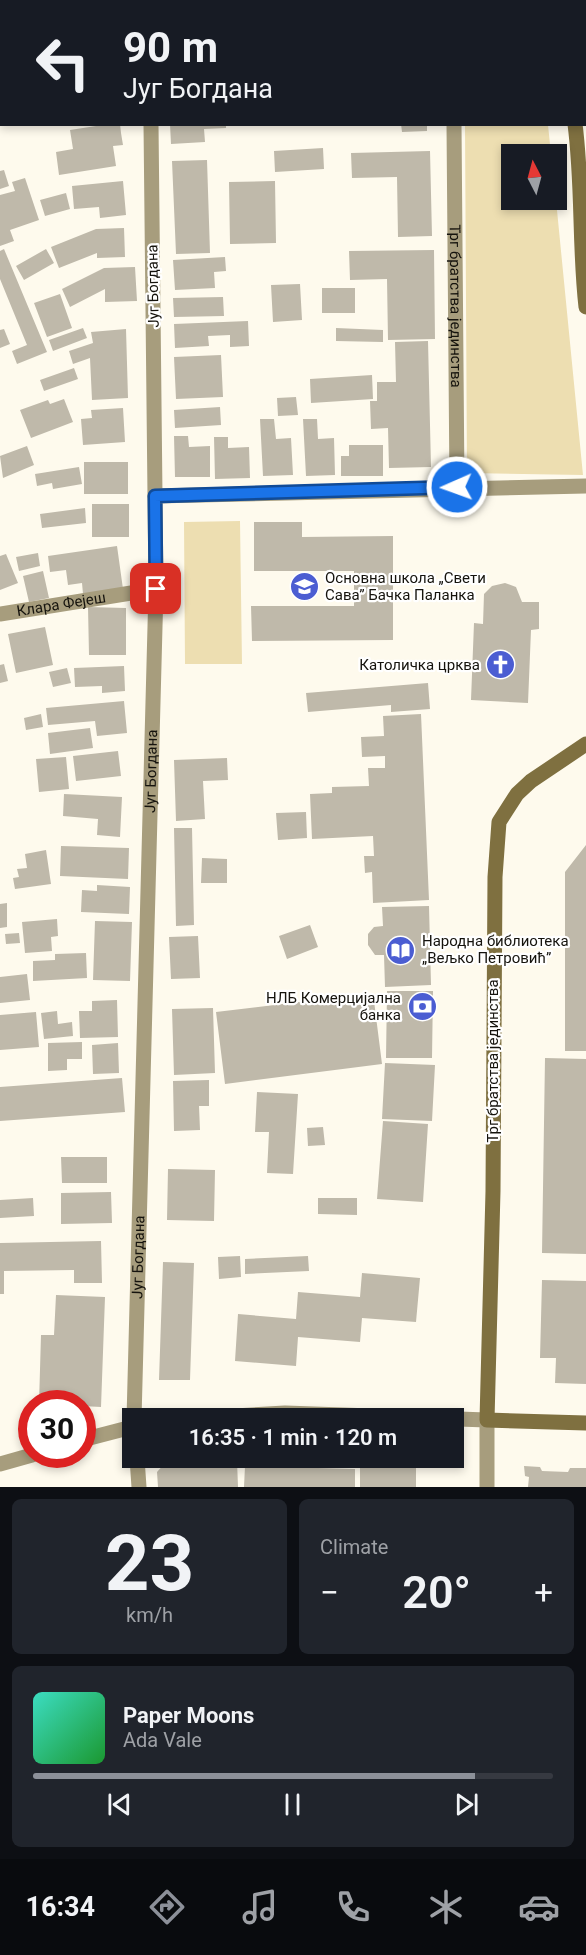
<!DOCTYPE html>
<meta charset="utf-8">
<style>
:root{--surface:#171b24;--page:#20242c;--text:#f1f3f6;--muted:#9ea1a6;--line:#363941;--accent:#8c9099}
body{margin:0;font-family:Roboto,sans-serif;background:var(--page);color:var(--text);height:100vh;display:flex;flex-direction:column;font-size:22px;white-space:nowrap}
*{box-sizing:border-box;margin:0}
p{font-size:20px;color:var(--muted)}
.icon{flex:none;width:33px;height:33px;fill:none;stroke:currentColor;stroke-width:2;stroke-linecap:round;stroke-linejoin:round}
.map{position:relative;height:1487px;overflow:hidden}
.sheet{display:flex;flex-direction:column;gap:12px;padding:12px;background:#0d0f14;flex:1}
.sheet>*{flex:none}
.banner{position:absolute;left:0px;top:0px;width:586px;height:126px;box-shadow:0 3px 9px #0003;background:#171b24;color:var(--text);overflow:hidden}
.needle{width:39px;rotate:354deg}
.controls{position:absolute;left:501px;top:144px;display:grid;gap:12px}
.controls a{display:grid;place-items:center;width:66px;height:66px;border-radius:0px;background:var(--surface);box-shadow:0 3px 9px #0003;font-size:30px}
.speed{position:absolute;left:18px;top:1390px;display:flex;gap:12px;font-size:30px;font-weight:700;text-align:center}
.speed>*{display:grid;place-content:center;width:78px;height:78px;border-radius:50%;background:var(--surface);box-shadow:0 3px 9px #0003;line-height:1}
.speed .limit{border:9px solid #d22;background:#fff;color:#111}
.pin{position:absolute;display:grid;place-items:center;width:51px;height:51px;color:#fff;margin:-26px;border-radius:12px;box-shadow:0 3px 9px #0006}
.me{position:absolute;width:66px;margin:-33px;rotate:268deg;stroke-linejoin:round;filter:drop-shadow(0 0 4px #0008)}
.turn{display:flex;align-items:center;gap:21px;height:126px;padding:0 24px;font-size:27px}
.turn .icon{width:78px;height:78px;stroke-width:2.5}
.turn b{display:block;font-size:42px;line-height:51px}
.big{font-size:45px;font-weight:600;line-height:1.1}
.sheet .card{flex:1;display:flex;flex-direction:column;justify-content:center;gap:9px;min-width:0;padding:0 21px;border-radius:9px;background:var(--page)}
.sheet .dial{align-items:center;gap:0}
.dial b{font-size:78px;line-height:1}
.song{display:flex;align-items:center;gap:18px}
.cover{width:72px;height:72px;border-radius:9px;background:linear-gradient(135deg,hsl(170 70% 55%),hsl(130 70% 35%))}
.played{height:6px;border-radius:3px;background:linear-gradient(90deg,var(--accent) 85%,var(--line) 85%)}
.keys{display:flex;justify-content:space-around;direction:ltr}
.heat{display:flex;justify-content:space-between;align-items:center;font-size:33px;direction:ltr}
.sheet .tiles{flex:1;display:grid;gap:12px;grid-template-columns:1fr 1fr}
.card:last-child{grid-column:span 2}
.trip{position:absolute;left:122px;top:1408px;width:342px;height:60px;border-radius:0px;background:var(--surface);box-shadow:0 3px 9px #0003;font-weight:600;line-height:60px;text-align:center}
.dock{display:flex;height:96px;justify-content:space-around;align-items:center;background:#090b0e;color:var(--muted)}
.dock .icon{width:42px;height:42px}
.dock .active{color:var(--accent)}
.dock b{font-size:27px;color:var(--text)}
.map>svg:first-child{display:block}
</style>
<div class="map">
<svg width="586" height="1487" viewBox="0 0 586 1487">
<rect width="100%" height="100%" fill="#fefaed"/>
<path fill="#eddeb1" d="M465,125H548L551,154H512V200H556L583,475L467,473Z
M240,521L242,664H185L184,522Z"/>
<path fill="#bfb9aa" d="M109,124H120L121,133L123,145L113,146L116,166L59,175L56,152L73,149L70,130Z
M170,124H226V128L204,129L205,142L171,144Z
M401,124H427V131L402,132Z
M323,148L324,169L275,172L274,151Z
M430,151L432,236L398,237L397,177L352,178L351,153Z
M207,160L210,253L176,254L172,161Z
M4,170L9,186L0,189V171Z
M25,178L39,220L10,230L14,241L0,246V195L15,191L12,182Z
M123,181L126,215L100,218L99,207L74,209L72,186Z
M275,181L276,243L230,244L229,182Z
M66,193L70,209L45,216L40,200Z
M124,228L125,257L97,258V253L59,268L51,247L96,229Z
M4,249L47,352L17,364L12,351L27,345L0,279V251Z
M46,249L54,263L24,280L16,266Z
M434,250L435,339L388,340L387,279L350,280L349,251Z
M225,257L226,271L214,272L215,288L175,290L173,260Z
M135,267L137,301L105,302V289L70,307L62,289L104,268Z
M300,284L302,320L273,322L271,285Z
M322,288H355V313H322Z
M60,294L72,328L47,337L34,303Z
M223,297L224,316L174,317L173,298Z
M248,321L249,346L230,347V335L208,336L209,346L175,348L174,324Z
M83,328L87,338L53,351L49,340Z
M336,328L383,330V342L336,341Z
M4,329L10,344L0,348V330Z
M126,329L128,398L92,400L90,358L73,364L69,351L93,343L91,332Z
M428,341L431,467L389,468L388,428L371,429L370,401H377V382H396L395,342Z
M221,355L223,397L176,399L174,357Z
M74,368L78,379L44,391L40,380Z
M372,375L373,399L311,403L310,379Z
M296,397L298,415L278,416L277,398Z
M64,399L73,422L31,438L20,410L48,400L50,404Z
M220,407L221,425L175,428L174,410Z
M123,408L125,442L83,445L81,419L92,418L91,410Z
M260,419H274L276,439L291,438L293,475L263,476Z
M303,419H317L318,439L334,438L335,475L306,476Z
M174,436H188L189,447L210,446V477H175Z
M214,437H228V448L249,447L250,478L215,479Z
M349,445H383V476H341V456H349Z
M27,446L34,465L3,478L0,456Z
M84,462H128V494H84Z
M79,467L82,484L53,489L52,483L37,486L35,474Z
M92,504H129V537H92Z
M85,508L86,523L42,528L40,514Z
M254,522H302V537L393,536V640L252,641L251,606H354V571H254Z
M117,546L123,589L83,594L82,583L68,585L66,570L50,572L48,556Z
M38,553L40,566L19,571L16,557Z
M6,554L18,583L0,590V556Z
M43,571L49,598L29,602L23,576Z
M505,583L516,587L522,602H539V629L531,630L528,703L471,700L474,623L483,624L484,594L492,586Z
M88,607L126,608V655H89Z
M45,627L53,665L16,673L8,634Z
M4,664L8,681L0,683V665Z
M124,666L125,691L102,693V686L75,687L74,668Z
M67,668L71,683L53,687L49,672Z
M428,683L430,709L391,712V705L308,712L306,693Z
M124,701L127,733L97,736L95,721L48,725L46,708Z
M41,714L43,727L26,730L24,718Z
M421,714L429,900L373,903L372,872L365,873L364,856H374L373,836L312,839L310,794L332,793V787L369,786L368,768H385V756L362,757L361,737L384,736L383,716Z
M90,728L93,748L50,754L48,733Z
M118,751L121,776L76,781L73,756Z
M66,757L69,789L39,792L36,759Z
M227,758L228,780L203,781L205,819L176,821L174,760Z
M64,794L122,797L120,837L97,835L98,819L63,816Z
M306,812L307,838L278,840L276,813Z
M174,828H192L194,925L176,926Z
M586,845V1051H565V872Z
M61,846L129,848L128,879L60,876Z
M46,850L51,884L15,889L13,878L19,877L17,869L27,868L25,854Z
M202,858L227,859V883H201Z
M97,885L130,887L129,914L81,912L82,890L97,891Z
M7,903V927L0,928V904Z
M429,906L431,985L385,987L384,955H375L368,945V934L374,927L383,926L382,907Z
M57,919L58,936L51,937L52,951L25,953L22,922Z
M95,921L132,922L130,981L93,980Z
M310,925L318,947L287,959L279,936Z
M19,933L20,943L6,944L5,934Z
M198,936L200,978L171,979L169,937Z
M86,953L87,978L33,981V961L55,960V954Z
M27,974L30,1000L0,1003V977Z
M387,991H433L432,1058H386Z
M373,993L382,1064L225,1084L216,1012Z
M117,1000L118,1037L80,1038L79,1011H92V1001Z
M213,1008L215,1073L174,1075L172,1009Z
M57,1011L58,1024L72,1022L73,1036L44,1039L41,1013Z
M36,1012L39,1047L0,1050V1015Z
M82,1042V1059H67V1070L48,1071V1043Z
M118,1043L119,1073L93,1074L92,1045Z
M545,1058L586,1059V1254L542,1253Z
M385,1063L435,1065L432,1121L382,1119Z
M122,1078L125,1112L0,1121V1087Z
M209,1080V1106H199L200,1130L174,1131L173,1081Z
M257,1092L298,1094L293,1174L267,1173L269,1132H255Z
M383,1121L428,1124L423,1202L377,1199Z
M323,1127L325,1145L308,1146L307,1128Z
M61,1157H107V1183H62Z
M168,1169L215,1170L214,1221L167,1220Z
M111,1192L112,1223L61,1224V1193Z
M33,1198L34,1216L0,1218V1200Z
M318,1198H357V1215L318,1214Z
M101,1241L102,1283H74V1270L4,1271V1294H0V1243Z
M240,1256L241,1277L219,1279L218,1257Z
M308,1256L309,1271L245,1274V1259Z
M163,1262L194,1263L190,1380H159Z
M362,1273L420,1278L416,1322L362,1318L360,1342L298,1337L296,1366L235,1361L238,1314L296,1319L298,1292L360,1297Z
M542,1280L586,1281V1384L555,1383L556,1358H540Z
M56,1295L105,1297L101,1407L82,1406V1404H39L41,1335H54Z
M237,1460L238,1487H158L157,1472L166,1462Z
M245,1466L355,1469V1487H244Z
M524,1466L540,1467L542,1471L568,1472L570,1468H586V1487H528L529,1477L525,1476Z
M360,1467L416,1468V1487H360Z"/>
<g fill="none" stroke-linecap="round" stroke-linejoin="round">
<g stroke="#a79d7d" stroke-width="15">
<path d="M149,0V2"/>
<path d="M451,0V2"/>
<path id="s1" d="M454,124L457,487"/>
<path d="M155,496L586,486"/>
<path id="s2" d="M0,614L156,589"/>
<path id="s3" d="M134,1419L156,589L151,124"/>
<path d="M182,1419L285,1413L487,1420V1487"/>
<path d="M82,1440L132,1427"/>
<path d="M137,1458L139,1487"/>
<path d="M0,1464L32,1455"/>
</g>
<path stroke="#7f7040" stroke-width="15" d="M553,0L554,2
M575,124C583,186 579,246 586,307
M586,744L531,781L517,794L499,822L495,877L493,1191L487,1420L586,1423"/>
</g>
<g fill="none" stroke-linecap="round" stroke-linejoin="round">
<defs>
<path id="route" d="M156,589L155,496L457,487"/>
</defs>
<use href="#route" stroke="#114b97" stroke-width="15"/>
<use href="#route" stroke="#1a73e8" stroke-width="10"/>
</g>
<defs>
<symbol id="school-disc" viewBox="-11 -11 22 22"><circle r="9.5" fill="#4b5dd2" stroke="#fff"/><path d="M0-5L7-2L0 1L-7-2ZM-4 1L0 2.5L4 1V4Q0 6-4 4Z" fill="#fff"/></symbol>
<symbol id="church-disc" viewBox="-11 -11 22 22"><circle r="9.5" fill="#4b5dd2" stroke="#fff"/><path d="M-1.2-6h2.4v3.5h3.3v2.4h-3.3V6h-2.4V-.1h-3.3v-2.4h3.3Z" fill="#fff"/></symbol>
<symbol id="library-disc" viewBox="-11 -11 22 22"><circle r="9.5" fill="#4b5dd2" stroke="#fff"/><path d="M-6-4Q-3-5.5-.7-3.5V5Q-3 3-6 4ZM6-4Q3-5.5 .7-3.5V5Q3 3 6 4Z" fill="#fff"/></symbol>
<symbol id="bank-disc" viewBox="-11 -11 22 22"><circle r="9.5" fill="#4b5dd2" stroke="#fff"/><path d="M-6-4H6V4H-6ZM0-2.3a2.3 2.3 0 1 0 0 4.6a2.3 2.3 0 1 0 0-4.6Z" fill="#fff"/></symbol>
</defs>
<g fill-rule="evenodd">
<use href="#school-disc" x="288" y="570" width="33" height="33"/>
<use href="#church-disc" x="484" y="648" width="33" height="33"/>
<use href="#library-disc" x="384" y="934" width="33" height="33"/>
<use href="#bank-disc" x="406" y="990" width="33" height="33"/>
</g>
<g text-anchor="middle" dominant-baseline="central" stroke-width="4.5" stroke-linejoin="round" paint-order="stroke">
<g font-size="15" fill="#15130d" stroke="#fff">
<text transform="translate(153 286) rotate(-91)">Југ Богдана</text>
<text stroke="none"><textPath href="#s1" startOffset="182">Трг братства јединства</textPath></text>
<text stroke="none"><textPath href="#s2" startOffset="62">Клара Фејеш</textPath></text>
<text stroke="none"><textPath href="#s3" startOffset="648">Југ Богдана</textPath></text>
<text transform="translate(493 1061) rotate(-90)">Трг братства јединства</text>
<text stroke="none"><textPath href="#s3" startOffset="162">Југ Богдана</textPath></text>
</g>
<g font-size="15" fill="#15130d" stroke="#fff" text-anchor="start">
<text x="325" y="578">Основна школа „Свети<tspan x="325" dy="17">Сава” Бачка Паланка</tspan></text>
<text x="480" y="665" text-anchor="end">Католичка црква</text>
<text x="422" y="941">Народна библиотека<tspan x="422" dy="17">„Вељко Петровић”</tspan></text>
<text x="401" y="998" text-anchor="end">НЛБ Комерцијална<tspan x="401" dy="17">банка</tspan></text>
</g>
</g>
</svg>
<div class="controls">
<a><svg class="needle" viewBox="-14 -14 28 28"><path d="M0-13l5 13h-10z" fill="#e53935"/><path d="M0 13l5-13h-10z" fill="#9ea1a6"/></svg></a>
</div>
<div class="speed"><div class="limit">30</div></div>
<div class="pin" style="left:156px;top:589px;background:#d93025"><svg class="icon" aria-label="arrive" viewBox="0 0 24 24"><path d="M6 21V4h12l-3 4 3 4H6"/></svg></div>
<svg class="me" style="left:457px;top:487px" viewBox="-20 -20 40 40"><circle r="17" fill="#1a73e8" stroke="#fff" stroke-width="3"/><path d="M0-11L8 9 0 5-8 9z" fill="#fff"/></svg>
<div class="trip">16:35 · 1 min · 120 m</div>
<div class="banner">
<div class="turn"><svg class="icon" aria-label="left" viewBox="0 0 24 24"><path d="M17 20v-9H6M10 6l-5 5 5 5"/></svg><div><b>90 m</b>Југ Богдана</div></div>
</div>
</div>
<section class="sheet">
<div class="tiles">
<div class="card dial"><b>23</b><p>km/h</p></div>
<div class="card"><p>Climate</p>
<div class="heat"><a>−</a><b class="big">20°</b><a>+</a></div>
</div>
<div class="card">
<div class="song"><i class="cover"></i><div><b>Paper Moons</b><p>Ada Vale</p></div></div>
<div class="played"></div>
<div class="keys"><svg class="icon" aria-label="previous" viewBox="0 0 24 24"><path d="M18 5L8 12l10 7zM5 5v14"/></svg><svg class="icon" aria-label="pause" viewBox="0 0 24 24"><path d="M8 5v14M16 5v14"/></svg><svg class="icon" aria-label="next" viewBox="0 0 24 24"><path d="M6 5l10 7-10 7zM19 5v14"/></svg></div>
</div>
</div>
</section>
<nav class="dock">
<b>16:34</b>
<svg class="icon active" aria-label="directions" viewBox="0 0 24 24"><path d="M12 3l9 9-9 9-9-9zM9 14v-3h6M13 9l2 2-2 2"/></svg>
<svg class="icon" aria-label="music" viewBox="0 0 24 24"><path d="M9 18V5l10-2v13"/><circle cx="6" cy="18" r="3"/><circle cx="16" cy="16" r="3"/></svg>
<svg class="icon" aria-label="phone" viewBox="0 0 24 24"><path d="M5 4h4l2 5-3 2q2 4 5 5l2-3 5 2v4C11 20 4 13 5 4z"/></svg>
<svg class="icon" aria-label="climate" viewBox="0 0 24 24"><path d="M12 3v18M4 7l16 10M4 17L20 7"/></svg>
<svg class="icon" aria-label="car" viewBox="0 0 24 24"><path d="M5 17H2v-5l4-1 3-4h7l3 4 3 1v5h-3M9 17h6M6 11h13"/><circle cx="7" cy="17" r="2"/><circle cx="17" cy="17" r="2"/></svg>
</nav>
